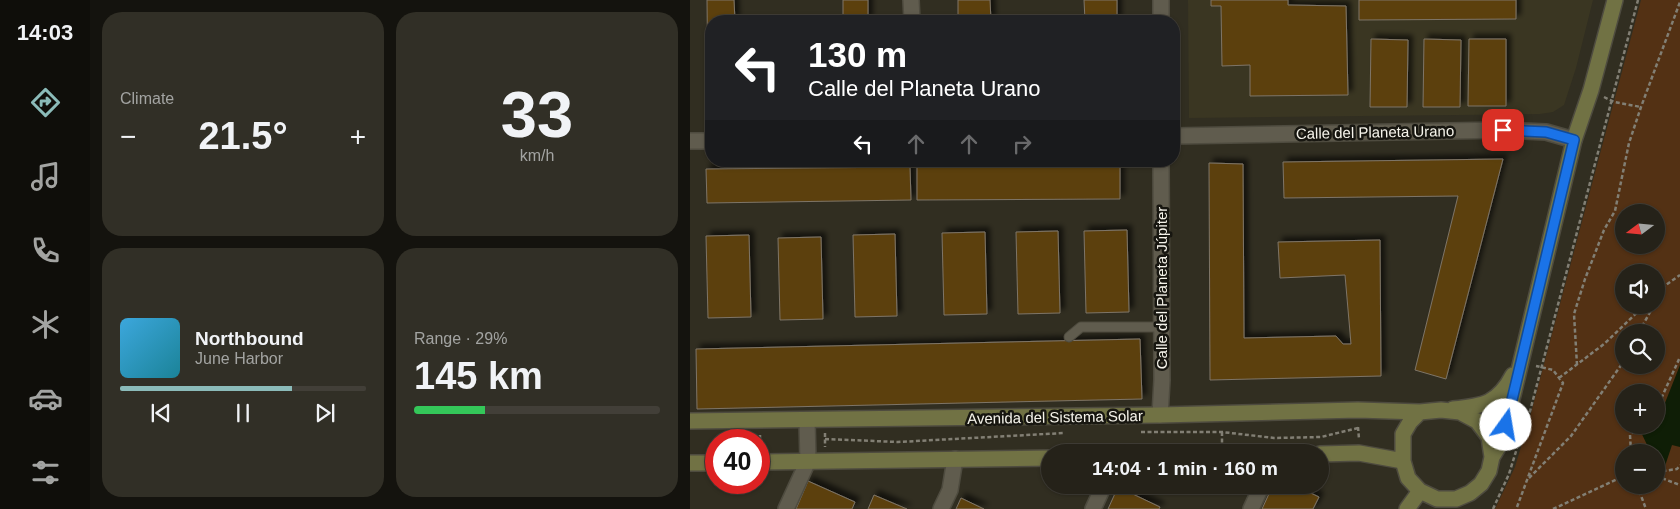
<!DOCTYPE html>
<meta charset="utf-8">
<style>
:root{--surface:#252219;--page:#312f26;--text:#f1f3f6;--muted:#a3a4a2;--line:#423f38;--accent:#8bbbb9}
body{margin:0;font-family:Helvetica,sans-serif;background:var(--page);color:var(--text);height:100vh;display:flex;flex-direction:column;font-size:19px;white-space:nowrap}
*{box-sizing:border-box;margin:0}
p{font-size:16px;color:var(--muted)}
.icon{flex:none;width:28px;height:28px;fill:none;stroke:currentColor;stroke-width:2;stroke-linecap:round;stroke-linejoin:round}
.map{position:relative;flex:1;overflow:hidden}
.side{display:flex;flex-direction:column;gap:12px;padding:12px;background:#14130e;width:600px}
.side>*{flex:none}
.banner{position:absolute;left:15px;top:15px;width:475px;height:152px;border-radius:20px;box-shadow:0 1px 4px #0004,0 0 0 1px var(--line);background:#202124;color:#fff;overflow:hidden}
.needle{width:32px;rotate:254deg}
.fabs{position:absolute;left:925px;top:204px;display:grid;gap:10px}
.fabs a{display:grid;place-items:center;width:50px;height:50px;border-radius:50%;background:var(--surface);box-shadow:0 1px 4px #0004,0 0 0 1px var(--line);font-size:25px}
.speed{position:absolute;left:15px;top:429px;display:flex;gap:10px;font-size:25px;font-weight:700;text-align:center}
.speed>*{display:grid;place-content:center;width:65px;height:65px;border-radius:50%;background:var(--surface);box-shadow:0 1px 4px #0004,0 0 0 1px var(--line);line-height:1}
.speed .limit{border:8px solid #d22;background:#fff;color:#111}
.pin{position:absolute;display:grid;place-items:center;width:42px;height:42px;color:#fff;margin:-21px;border-radius:10px;box-shadow:0 2px 8px #0006}
.me{position:absolute;width:55px;margin:-28px;rotate:13deg;stroke-linejoin:round;filter:drop-shadow(0 0 4px #0008)}
.turn{display:flex;align-items:center;gap:18px;height:105px;padding:0 20px;font-size:22px}
.turn .icon{width:65px;height:65px;stroke-width:2.5}
.turn b{display:block;font-size:35px;line-height:42px}
.lanes{display:flex;align-items:center;height:48px;padding:0 20px;background:#0003;justify-content:center;gap:25px;direction:ltr}
.lanes .off{opacity:.35}
.big{font-size:38px;font-weight:700;line-height:1.1}
.side .card{flex:1;display:flex;flex-direction:column;justify-content:center;gap:8px;min-width:0;padding:0 18px;border-radius:20px;background:var(--page)}
.side .dial{align-items:center;gap:0}
.dial b{font-size:65px;line-height:1}
.song{display:flex;align-items:center;gap:15px}
.cover{width:60px;height:60px;border-radius:8px;background:linear-gradient(135deg,hsl(200 70% 55%),hsl(190 70% 35%))}
.played{height:5px;border-radius:2px;background:linear-gradient(90deg,var(--accent) 70%,var(--line) 70%)}
.keys{display:flex;justify-content:space-around;direction:ltr}
.heat{display:flex;justify-content:space-between;align-items:center;font-size:28px;direction:ltr}
.charge{height:8px;border-radius:4px;background:linear-gradient(90deg,#34c759 29%,var(--line) 0)}
.side .tiles{flex:1;display:grid;gap:12px;grid-template-columns:repeat(2,1fr)}
.trip{position:absolute;left:351px;top:444px;width:288px;height:50px;border-radius:25px;background:var(--surface);box-shadow:0 1px 4px #0004,0 0 0 1px var(--line);font-weight:700;line-height:50px;text-align:center}
main{display:flex;flex:1;min-height:0}
.menu{display:flex;flex-direction:column;width:90px;justify-content:space-around;align-items:center;background:#0f0e0a;color:var(--muted)}
.menu .icon{width:35px;height:35px}
.menu .selected{color:var(--accent)}
.menu b{font-size:22px;color:var(--text)}
.map>svg:first-child{display:block}
</style>
<main>
<nav class="menu">
<b>14:03</b>
<svg class="icon selected" aria-label="directions" viewBox="0 0 24 24"><path d="M12 3l9 9-9 9-9-9zM9 14v-3h6M13 9l2 2-2 2"/></svg>
<svg class="icon" aria-label="music" viewBox="0 0 24 24"><path d="M9 18V5l10-2v13"/><circle cx="6" cy="18" r="3"/><circle cx="16" cy="16" r="3"/></svg>
<svg class="icon" aria-label="phone" viewBox="0 0 24 24"><path d="M5 4h4l2 5-3 2q2 4 5 5l2-3 5 2v4C11 20 4 13 5 4z"/></svg>
<svg class="icon" aria-label="climate" viewBox="0 0 24 24"><path d="M12 3v18M4 7l16 10M4 17L20 7"/></svg>
<svg class="icon" aria-label="car" viewBox="0 0 24 24"><path d="M5 17H2v-5l4-1 3-4h7l3 4 3 1v5h-3M9 17h6M6 11h13"/><circle cx="7" cy="17" r="2"/><circle cx="17" cy="17" r="2"/></svg>
<svg class="icon" aria-label="filters" viewBox="0 0 24 24"><path d="M4 7h16M4 17h16"/><circle cx="9" cy="7" r="2"/><circle cx="15" cy="17" r="2"/></svg>
</nav>
<section class="side">
<div class="tiles">
<div class="card"><p>Climate</p>
<div class="heat"><a>−</a><b class="big">21.5°</b><a>+</a></div>
</div>
<div class="card dial"><b>33</b><p>km/h</p></div>
<div class="card">
<div class="song"><i class="cover"></i><div><b>Northbound</b><p>June Harbor</p></div></div>
<div class="played"></div>
<div class="keys"><svg class="icon" aria-label="previous" viewBox="0 0 24 24"><path d="M18 5L8 12l10 7zM5 5v14"/></svg><svg class="icon" aria-label="pause" viewBox="0 0 24 24"><path d="M8 5v14M16 5v14"/></svg><svg class="icon" aria-label="next" viewBox="0 0 24 24"><path d="M6 5l10 7-10 7zM19 5v14"/></svg></div>
</div>
<div class="card"><p>Range · 29%</p><b class="big">145 km</b><div class="charge"></div></div>
</div>
</section>
<div class="map">
<svg width="990" height="509" viewBox="0 0 990 509">
<defs>
<filter id="shadow"><feDropShadow dx="4.5" dy="-4.5" stdDeviation="2.5" flood-color="#0009"/></filter>
</defs>
<rect width="100%" height="100%" fill="#312e21"/>
<path fill="#3a3622" d="M498,0H903L886,68L874,105L863,112L850,114L499,118Z"/>
<path fill="#533114" fill-rule="evenodd" d="M951,0H990V509H805L825,467L841,413ZM934,212H966V245H934ZM934,272H966V305H934ZM934,332H966V365H934ZM934,392H966V425H934ZM934,452H966V485H934Z"/>
<path fill="#0f1e06" d="M990,365V447L982,445L975,466L967,461L966,463V452H957L959,449L949,428L953,425H966V416L971,413Z"/>
<path fill="#5c4010" stroke="#7e7567" filter="url(#shadow)" d="M17,0H44L45,21H21V100L18,97Z
M153,0H178V21H153Z
M268,0H300L301,21H268Z
M394,0H427V21H395Z
M521,0H598V5L656,6L658,95L560,96V65L532,66L531,6H521Z
M669,0H826V19L669,20Z
M681,39L718,40L717,107H680Z
M734,39L771,40L770,107H733Z
M779,39H816V106H778Z
M813,159L756,379L725,370L768,196L594,198L593,162Z
M519,163L553,164L554,338L646,336L653,344H661L655,275L590,278L588,242L690,240L691,376L520,380Z
M430,165V199L227,200V167Z
M220,167L221,200L17,203L16,169Z
M437,230L439,312L396,313L394,231Z
M368,231L370,313L328,314L326,232Z
M295,232L297,314L254,315L252,233Z
M205,234L207,316L165,317L163,235Z
M59,235L61,317L18,318L16,236Z
M131,237L133,319L90,320L88,238Z
M450,339L452,399L7,409L6,349Z
M118,481L165,502L162,509H106Z
M583,485H604L629,497L623,509H572Z
M428,487L470,507L469,509H418Z
M184,495L217,509H178Z
M271,498L294,509H266Z"/>
<g fill="none" stroke-linecap="round" stroke-linejoin="round">
<defs>
<path id="lane" d="M379,337L391,327H472"/>
<path id="street" d="M221,0L222,21
M471,0V21
M484,136L813,130L856,132L884,140
M0,141H21
M470,415L472,380L471,161
M96,509L118,461L117,421
M251,509L260,490L265,459
M403,509L414,485
M561,509L572,485"/>
<path id="secondary" d="M763,409C793,406 808,404 823,375
M0,421L470,415L668,410L730,412L751,410L770,412L787,421L799,437L802,457L799,471L791,484L780,493L766,499H747L730,491L718,478L713,461V434L720,422L730,412
M630,454L669,453L713,461
M802,457L812,441L884,140L901,90L925,0
M69,462L360,458
M0,463H26
M717,509L730,491"/>
</defs>
<use href="#lane" stroke="#4e4b3f" stroke-width="11"/>
<use href="#street" stroke="#4e4b3f" stroke-width="18"/>
<use href="#secondary" stroke="#4e4b3f" stroke-width="18"/>
<path stroke="#827f74" stroke-width="2.5" stroke-dasharray="4 2.5" stroke-linecap="butt" d="M914,97L924,102L951,107
M966,300L973,287L990,275
M949,332L964,305
M887,365L884,314L895,279L914,230L925,211L939,143L951,107L990,2
M869,378L914,344L955,305
M966,410L990,357
M668,427L669,439
M451,432H532L584,438L631,437L668,428
M532,432V452
M135,433V447
M70,435V447
M34,437L61,440
M135,439L208,442L374,433
M829,443L839,415L948,0
M941,452L940,435L950,425
M966,472L987,469L990,465
M966,476L990,485
M839,478L881,436L934,361
M947,485L956,509
M827,507L873,383L863,370L846,366
M803,509L819,474L827,448
M863,509L934,476"/>
<use href="#lane" stroke="#605c4e" stroke-width="9"/>
<use href="#street" stroke="#605c4e" stroke-width="15"/>
<use href="#secondary" stroke="#717244" stroke-width="15"/>
</g>
<g fill="none" stroke-linecap="round" stroke-linejoin="round">
<defs>
<path id="route" d="M813,130L856,132L884,140L816,425"/>
</defs>
<use href="#route" stroke="#114b97" stroke-width="12"/>
<use href="#route" stroke="#1a73e8" stroke-width="9"/>
</g>
<g text-anchor="middle" dominant-baseline="central" stroke-width="5" stroke-linejoin="round" paint-order="stroke">
<g font-size="15" fill="#f5f3ea" stroke="#171610">
<text transform="translate(685 132) rotate(-1)">Calle del Planeta Urano</text>
<text transform="translate(471 288) rotate(-90)">Calle del Planeta Júpiter</text>
<text transform="translate(365 417) rotate(-1)">Avenida del Sistema Solar</text>
</g>
</g>
</svg>
<div class="fabs">
<a><svg class="needle" viewBox="-14 -14 28 28"><path d="M0-13l5 13h-10z" fill="#e53935"/><path d="M0 13l5-13h-10z" fill="#a3a4a2"/></svg></a>
<a><svg class="icon" aria-label="sound" viewBox="0 0 24 24"><path d="M4 9h4l5-4v14l-5-4H4zM17 9q2 3 0 6"/></svg></a>
<a><svg class="icon" aria-label="search" viewBox="0 0 24 24"><circle cx="10" cy="10" r="6"/><path d="M15 15l6 6"/></svg></a>
<a>+</a>
<a>−</a>
</div>
<div class="speed"><div class="limit">40</div></div>
<div class="pin" style="left:813px;top:130px;background:#d93025"><svg class="icon" aria-label="arrive" viewBox="0 0 24 24"><path d="M6 21V4h12l-3 4 3 4H6"/></svg></div>
<svg class="me" style="left:816px;top:425px" viewBox="-20 -20 40 40"><circle r="19" fill="#fff"/><path d="M0-13L10 11 0 6-10 11z" fill="#1a73e8"/></svg>
<div class="trip">14:04 · 1 min · 160 m</div>
<div class="banner">
<div class="turn"><svg class="icon" aria-label="left" viewBox="0 0 24 24"><path d="M17 20v-9H6M10 6l-5 5 5 5"/></svg><div><b>130 m</b>Calle del Planeta Urano</div></div>
<div class="lanes"><svg class="icon" aria-label="left" viewBox="0 0 24 24"><path d="M17 20v-9H6M10 6l-5 5 5 5"/></svg><svg class="icon off" aria-label="ahead" viewBox="0 0 24 24"><path d="M12 20V5M6 11l6-6 6 6"/></svg><svg class="icon off" aria-label="ahead" viewBox="0 0 24 24"><path d="M12 20V5M6 11l6-6 6 6"/></svg><svg class="icon off" aria-label="right" viewBox="0 0 24 24"><path d="M7 20v-9h11M14 6l5 5-5 5"/></svg></div>
</div>
</div>
</main>
